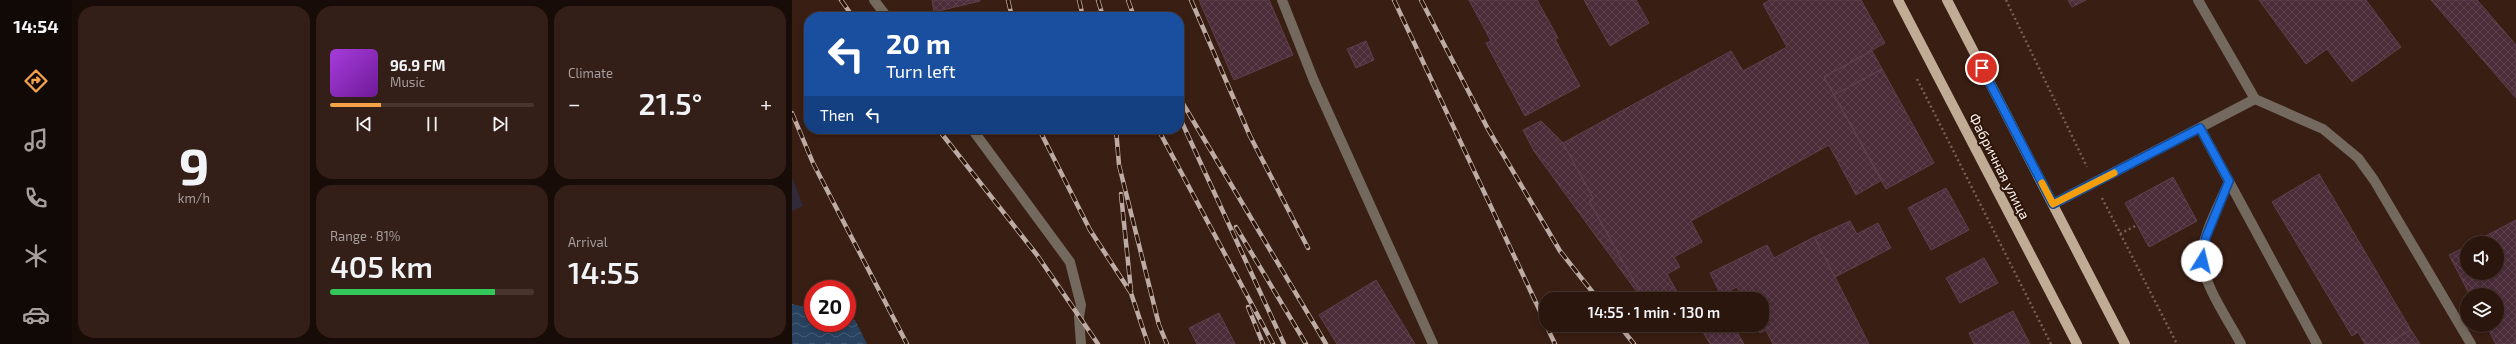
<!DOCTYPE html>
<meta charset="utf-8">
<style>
:root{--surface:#2b160e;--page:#331f17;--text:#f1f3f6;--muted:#a69f9e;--line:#47352e;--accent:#f5a346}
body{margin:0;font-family:"Exo 2",sans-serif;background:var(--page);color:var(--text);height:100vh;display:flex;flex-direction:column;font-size:15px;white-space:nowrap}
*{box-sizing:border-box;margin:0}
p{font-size:13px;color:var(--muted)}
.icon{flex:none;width:22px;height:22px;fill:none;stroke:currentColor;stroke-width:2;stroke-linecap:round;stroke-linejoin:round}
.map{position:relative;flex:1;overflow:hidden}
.sheet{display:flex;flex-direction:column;gap:6px;padding:6px;background:#180c08;width:720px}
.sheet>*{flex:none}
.guide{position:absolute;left:12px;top:12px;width:380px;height:122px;border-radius:16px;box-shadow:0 2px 6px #0003,0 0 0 1px var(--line);background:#1a4fa0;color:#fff;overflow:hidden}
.controls{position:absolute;left:1668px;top:236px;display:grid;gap:8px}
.controls a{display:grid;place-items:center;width:44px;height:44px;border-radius:50%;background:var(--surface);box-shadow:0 2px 6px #0003,0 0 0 1px var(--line);font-size:20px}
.speed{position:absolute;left:12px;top:280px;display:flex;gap:8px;font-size:20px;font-weight:700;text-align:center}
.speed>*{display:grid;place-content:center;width:52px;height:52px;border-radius:50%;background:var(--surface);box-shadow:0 2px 6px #0003,0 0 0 1px var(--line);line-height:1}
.speed .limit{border:6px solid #d22;background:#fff;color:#111}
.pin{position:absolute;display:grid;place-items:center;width:34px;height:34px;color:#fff;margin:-17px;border:2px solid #fff;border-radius:50%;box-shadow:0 1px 4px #0007}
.me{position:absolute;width:44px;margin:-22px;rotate:9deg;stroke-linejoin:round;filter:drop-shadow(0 0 3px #0008)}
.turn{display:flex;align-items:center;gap:14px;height:84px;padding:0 16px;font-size:18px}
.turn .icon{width:52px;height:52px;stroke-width:2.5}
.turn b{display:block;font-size:28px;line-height:34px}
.then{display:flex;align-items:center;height:38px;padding:0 16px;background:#0003;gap:8px;font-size:15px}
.big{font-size:30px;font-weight:600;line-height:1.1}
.sheet .tile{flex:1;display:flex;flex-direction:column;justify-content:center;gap:6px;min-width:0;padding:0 14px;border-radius:16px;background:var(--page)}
.sheet .dial{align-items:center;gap:0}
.dial b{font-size:52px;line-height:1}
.song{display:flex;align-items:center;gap:12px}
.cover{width:48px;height:48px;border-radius:6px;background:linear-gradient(135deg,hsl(280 70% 55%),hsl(280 70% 35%))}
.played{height:4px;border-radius:2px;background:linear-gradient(90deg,var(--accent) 25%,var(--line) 25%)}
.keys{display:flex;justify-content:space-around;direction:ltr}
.heat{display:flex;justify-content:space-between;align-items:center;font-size:22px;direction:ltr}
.charge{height:6px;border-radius:3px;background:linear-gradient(90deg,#34c759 81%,var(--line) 0)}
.sheet .tiles{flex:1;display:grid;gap:6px;grid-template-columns:repeat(3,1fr)}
.tile:first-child{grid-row:span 2}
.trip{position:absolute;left:747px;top:292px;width:230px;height:40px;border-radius:16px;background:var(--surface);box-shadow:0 2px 6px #0003,0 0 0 1px var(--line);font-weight:600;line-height:40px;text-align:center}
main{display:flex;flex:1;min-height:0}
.menu{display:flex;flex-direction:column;width:72px;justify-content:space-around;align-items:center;background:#110906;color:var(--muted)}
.menu .icon{width:28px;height:28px}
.menu .on{color:var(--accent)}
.menu b{font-size:18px;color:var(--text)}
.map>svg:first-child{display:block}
</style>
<main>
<nav class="menu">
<b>14:54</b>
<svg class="icon on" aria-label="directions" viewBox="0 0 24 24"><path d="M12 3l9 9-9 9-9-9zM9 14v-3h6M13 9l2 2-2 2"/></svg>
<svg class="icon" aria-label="music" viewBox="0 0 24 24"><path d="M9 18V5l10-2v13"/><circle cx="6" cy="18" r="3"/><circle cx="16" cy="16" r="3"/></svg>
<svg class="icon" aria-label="phone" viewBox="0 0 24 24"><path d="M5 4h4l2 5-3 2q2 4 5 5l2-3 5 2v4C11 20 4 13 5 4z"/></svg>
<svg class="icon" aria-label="climate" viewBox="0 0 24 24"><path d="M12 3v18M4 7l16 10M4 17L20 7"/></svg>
<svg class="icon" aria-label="car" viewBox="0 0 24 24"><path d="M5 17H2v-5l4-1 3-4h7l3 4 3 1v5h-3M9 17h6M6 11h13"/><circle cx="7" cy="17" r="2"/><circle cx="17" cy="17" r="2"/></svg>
</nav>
<section class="sheet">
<div class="tiles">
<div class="tile dial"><b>9</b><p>km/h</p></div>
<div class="tile">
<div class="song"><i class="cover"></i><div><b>96.9 FM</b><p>Music</p></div></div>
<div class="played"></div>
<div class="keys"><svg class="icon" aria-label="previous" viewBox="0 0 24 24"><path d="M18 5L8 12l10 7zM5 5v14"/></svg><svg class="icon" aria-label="pause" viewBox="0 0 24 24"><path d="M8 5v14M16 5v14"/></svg><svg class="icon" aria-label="next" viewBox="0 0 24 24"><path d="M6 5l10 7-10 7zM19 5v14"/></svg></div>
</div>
<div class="tile"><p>Climate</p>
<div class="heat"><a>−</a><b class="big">21.5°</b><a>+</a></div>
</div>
<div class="tile"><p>Range · 81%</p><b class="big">405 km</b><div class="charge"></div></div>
<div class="tile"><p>Arrival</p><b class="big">14:55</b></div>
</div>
</section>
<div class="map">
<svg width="1724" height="344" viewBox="0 0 1724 344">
<defs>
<pattern id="water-waves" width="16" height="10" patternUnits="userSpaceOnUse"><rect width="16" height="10" fill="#284260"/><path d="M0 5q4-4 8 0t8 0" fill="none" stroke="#485e77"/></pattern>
<pattern id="building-cross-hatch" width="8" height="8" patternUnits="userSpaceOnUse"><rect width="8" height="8" fill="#4b2d3a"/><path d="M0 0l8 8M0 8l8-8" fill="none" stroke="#5d424d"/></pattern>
</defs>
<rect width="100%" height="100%" fill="#391e13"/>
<path fill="#302a3a" d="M0,177L11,206L0,211Z"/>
<path fill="url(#water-waves)" d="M0,304L21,309V323H55V318L63,320L75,344H0Z"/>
<path fill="url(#building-cross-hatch)" stroke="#5f404d" d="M140,0H188V1L142,12Z
M407,0H477L501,55L442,80Z
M677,0H745L766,38L763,39L788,86L733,116L694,43L699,41Z
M792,0H844L857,23L818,46Z
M978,0H1069L1093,43L1032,77L1090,180L1064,195L1037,145L899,221L910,242L882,257L888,267L875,274L888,297L852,299L797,201L801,198L771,143L939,51L951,71L995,47L971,4Z
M1276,0H1294L1280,7Z
M1467,0H1574L1609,47L1560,82L1535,49L1514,64Z
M1639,0H1685L1724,45V98Z
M574,41L582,60L564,68L555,49Z
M1080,51L1090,69L1042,95L1032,77Z
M1090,69L1142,163L1094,189L1042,95Z
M749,121L771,143L801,198L797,201L852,299H850L742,151L731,130Z
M1527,174L1619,330L1595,344H1573L1566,332L1560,336L1480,202Z
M1381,177L1405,221L1357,247L1333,203Z
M1154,188L1177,230L1139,250L1116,208Z
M1724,220V344H1704L1694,325H1705V295H1678L1657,255L1675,246V273H1705V243H1680Z
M1058,221L1065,234L1086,223L1099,248L1043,277L1022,237Z
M1022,237L1043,277L1077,344H981L974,330L968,333L964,325H970V299H951L945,287L929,295L918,273L975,245L982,258Z
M1192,258L1206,283L1168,303L1154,278Z
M584,280L623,344H545L527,315Z
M1221,311L1238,344H1182L1177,333Z
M427,313L443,344H405L397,328Z
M907,325H941L952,344H918Z
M1619,330L1628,344H1595Z"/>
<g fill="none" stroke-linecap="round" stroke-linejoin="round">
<path stroke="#766057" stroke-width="2.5" stroke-dasharray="2 3" stroke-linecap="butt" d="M1214,0L1295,167
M1125,79L1259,344
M1310,198L1385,344
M1328,234L1345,225"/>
<path stroke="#73695e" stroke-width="10" d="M82,0L95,17
M490,0L522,81L641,344
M1406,0L1463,99L1531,129L1566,158L1582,180L1679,344
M1408,128L1525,344
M180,129L278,262L289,305L287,317L289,344
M1437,181C1429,202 1408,238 1410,260C1412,286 1437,321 1449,344
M1261,204L1463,99"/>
<path stroke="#c0ac95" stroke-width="10" d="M1106,0L1285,344
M1155,0L1333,344"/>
<defs>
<path id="rail" d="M49,0L61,17
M216,0L220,17
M287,0L291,17
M306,0L311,17
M336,0L342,17
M399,0L458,136L516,248
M602,0L754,324
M629,0L696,129L768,251L806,299
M387,97L534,344
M0,113L21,163L115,344
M387,116L492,344
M146,129L245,255L306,344
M247,129L298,230L339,293L356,344
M324,129L327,165L367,325L375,344
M366,129L481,344
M329,194L339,291
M444,227L514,344
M456,307L471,344
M754,325L763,344
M827,325L842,344"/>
</defs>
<use href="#rail" stroke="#bdaca5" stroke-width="4.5"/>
<use href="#rail" stroke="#2e1509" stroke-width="3" stroke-dasharray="9" stroke-linecap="butt"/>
</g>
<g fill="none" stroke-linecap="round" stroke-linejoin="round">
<defs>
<path id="route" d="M1190,68L1261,204L1408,128L1437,181L1414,237L1410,261"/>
</defs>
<use href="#route" stroke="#114b97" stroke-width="10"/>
<use href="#route" stroke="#1a73e8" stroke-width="7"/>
<path stroke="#f59e0b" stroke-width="7" d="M1250,183L1261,204L1322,173"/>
</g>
<g text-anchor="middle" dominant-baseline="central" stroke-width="4" stroke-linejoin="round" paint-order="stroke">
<g font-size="14" fill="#fdf2ed" stroke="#2e1509">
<text transform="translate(1208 166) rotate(63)">Фабричная улица</text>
</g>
</g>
</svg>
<div class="controls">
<a><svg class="icon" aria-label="sound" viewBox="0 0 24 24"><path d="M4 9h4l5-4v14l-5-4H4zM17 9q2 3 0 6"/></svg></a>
<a><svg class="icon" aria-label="layers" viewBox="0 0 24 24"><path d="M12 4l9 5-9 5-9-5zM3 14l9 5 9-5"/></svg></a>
</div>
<div class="speed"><div class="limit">20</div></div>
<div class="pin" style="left:1190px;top:68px;background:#d93025"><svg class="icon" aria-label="arrive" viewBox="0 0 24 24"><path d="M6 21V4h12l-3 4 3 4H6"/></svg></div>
<svg class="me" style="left:1410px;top:261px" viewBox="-20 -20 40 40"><circle r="19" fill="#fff"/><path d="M0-13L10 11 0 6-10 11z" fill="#1a73e8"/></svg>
<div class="trip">14:55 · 1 min · 130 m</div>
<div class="guide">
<div class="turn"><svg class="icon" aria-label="left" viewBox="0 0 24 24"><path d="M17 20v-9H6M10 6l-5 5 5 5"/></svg><div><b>20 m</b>Turn left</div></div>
<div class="then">Then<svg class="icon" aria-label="left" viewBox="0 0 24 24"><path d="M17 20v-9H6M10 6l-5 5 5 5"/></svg></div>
</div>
</div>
</main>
